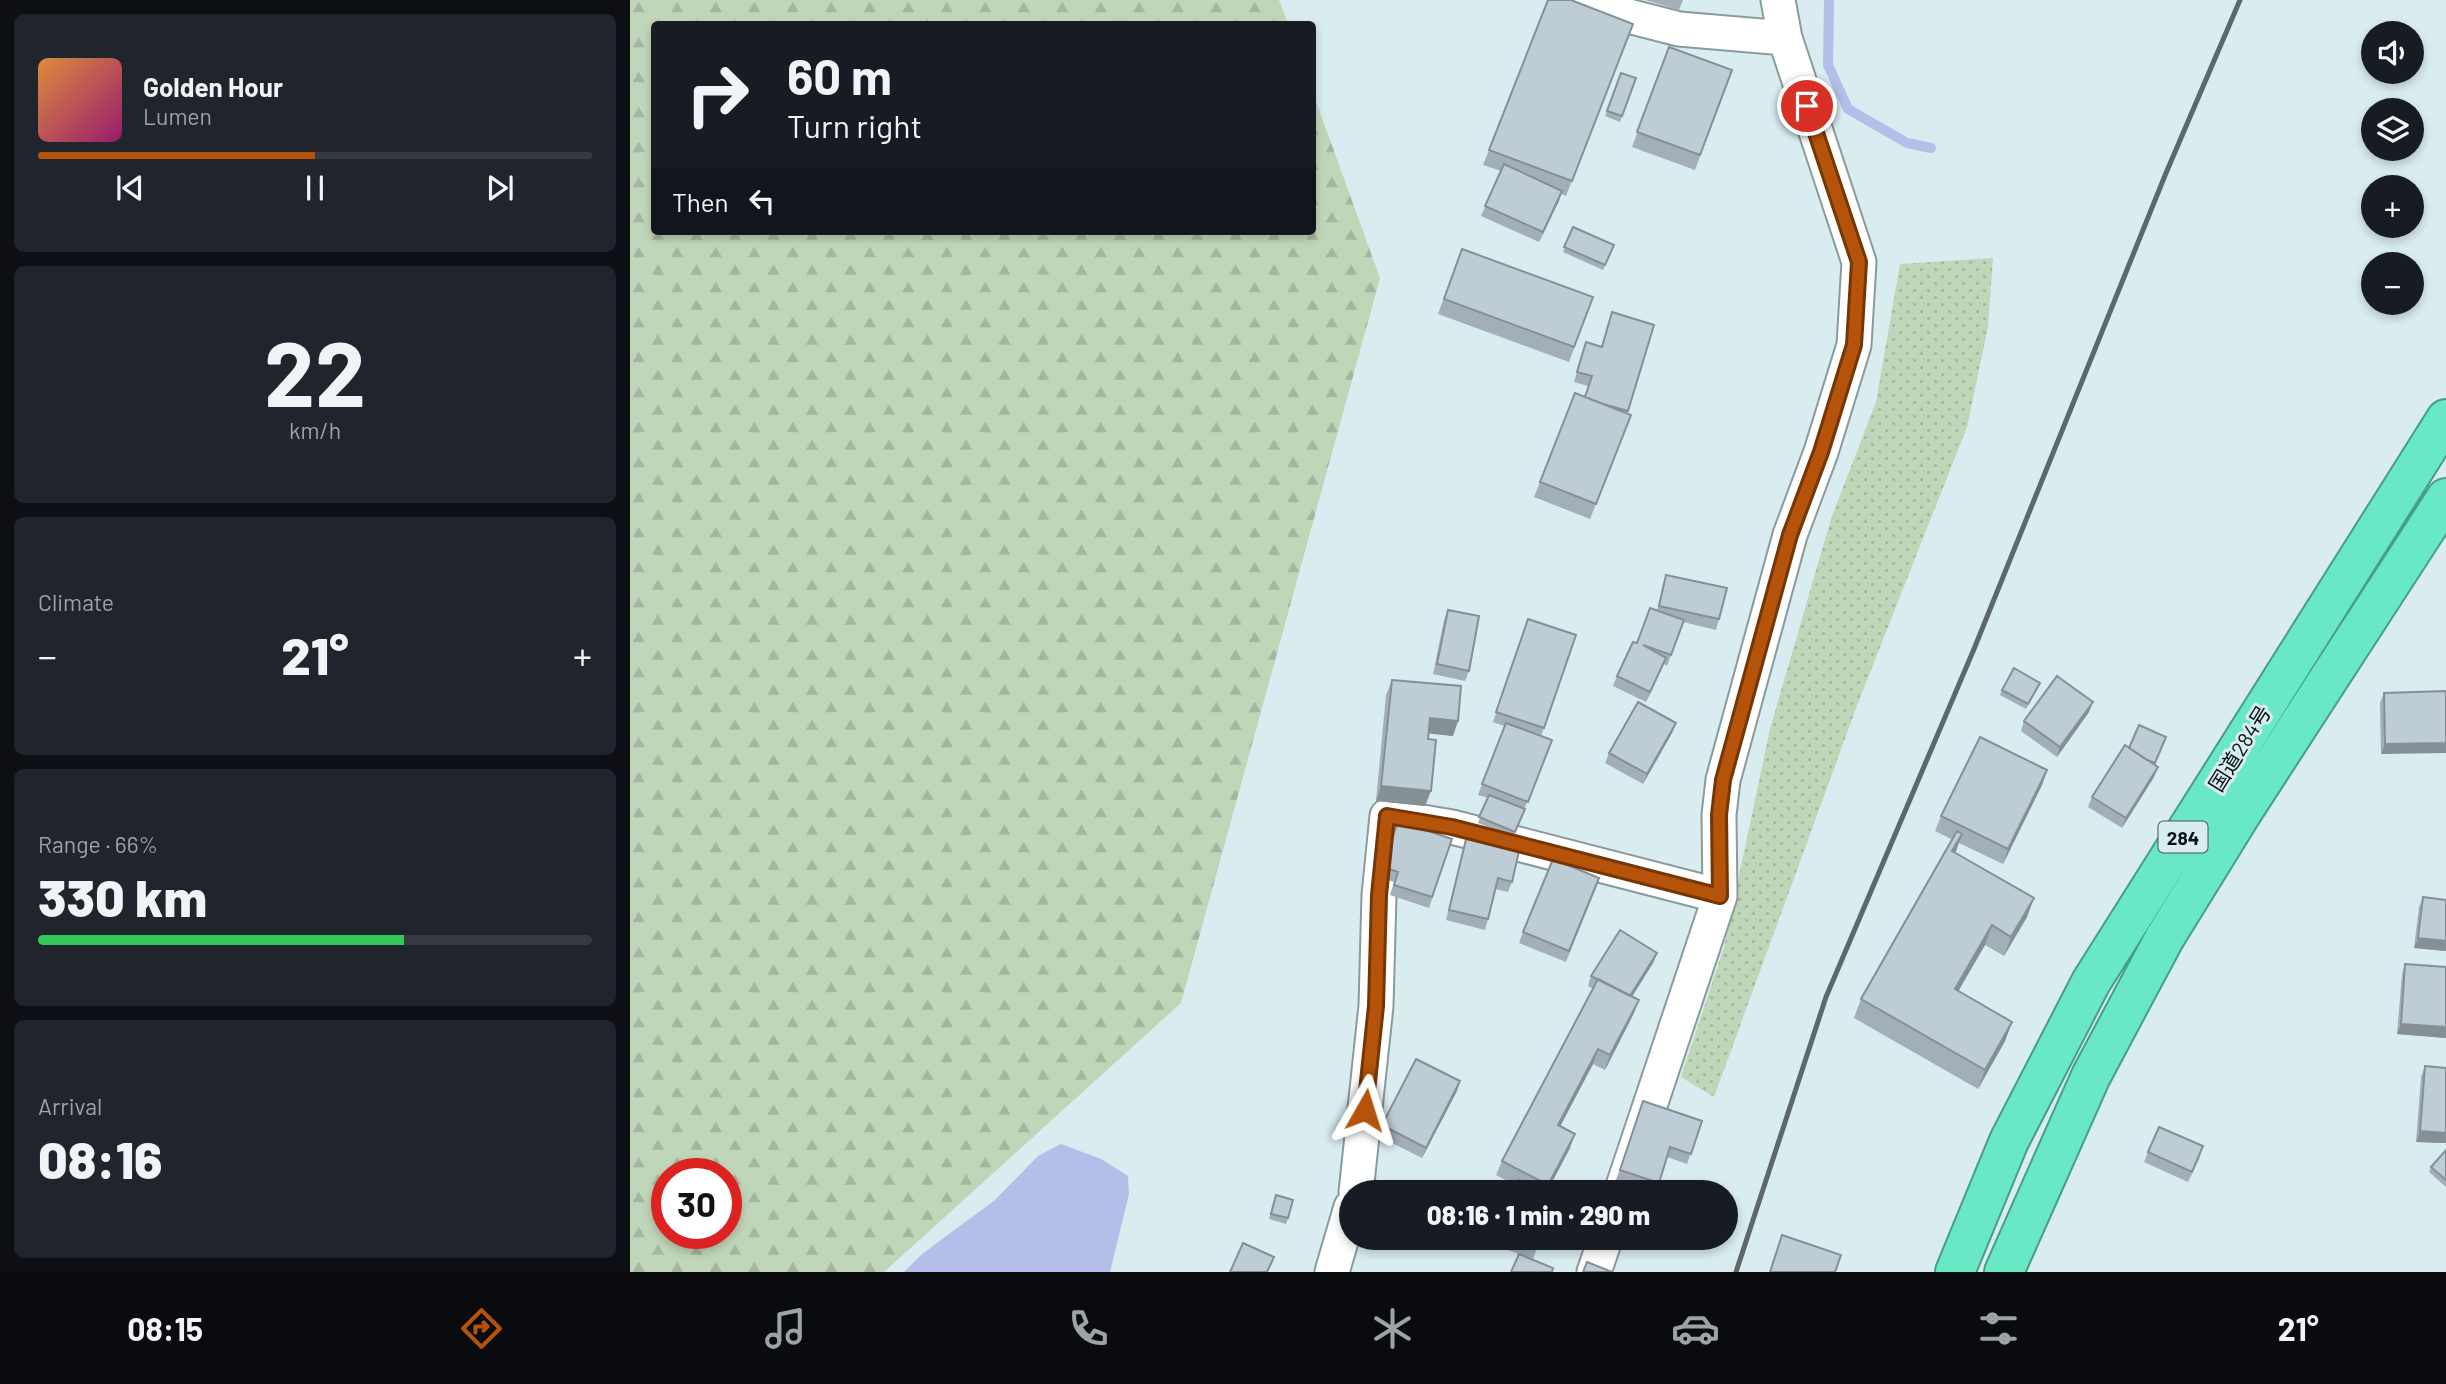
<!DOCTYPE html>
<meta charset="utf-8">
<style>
:root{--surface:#171b24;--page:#20242c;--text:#f1f3f6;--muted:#9ea1a6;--line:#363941;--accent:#b45309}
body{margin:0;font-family:Barlow,"Noto Sans JP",sans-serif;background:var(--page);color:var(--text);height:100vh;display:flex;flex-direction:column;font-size:26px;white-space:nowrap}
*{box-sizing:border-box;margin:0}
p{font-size:23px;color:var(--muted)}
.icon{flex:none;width:38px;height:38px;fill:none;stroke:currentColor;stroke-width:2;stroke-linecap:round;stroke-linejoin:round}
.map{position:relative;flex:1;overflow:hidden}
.drawer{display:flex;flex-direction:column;gap:14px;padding:14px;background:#0d0f14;width:630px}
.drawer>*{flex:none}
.guide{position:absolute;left:21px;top:21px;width:665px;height:214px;border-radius:7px;box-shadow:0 4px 10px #0003;background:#171b24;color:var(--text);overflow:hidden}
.controls{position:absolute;left:1731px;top:21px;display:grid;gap:14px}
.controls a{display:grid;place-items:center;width:63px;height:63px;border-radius:50%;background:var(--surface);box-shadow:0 4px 10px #0003;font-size:35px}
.speed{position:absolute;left:21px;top:1158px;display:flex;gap:14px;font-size:35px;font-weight:700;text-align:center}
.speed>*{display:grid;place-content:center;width:91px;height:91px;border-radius:50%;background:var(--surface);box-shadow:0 4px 10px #0003;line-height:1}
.speed .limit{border:10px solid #d22;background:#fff;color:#111}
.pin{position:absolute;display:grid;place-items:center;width:60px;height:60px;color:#fff;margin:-30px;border:4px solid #fff;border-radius:50%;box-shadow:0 2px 7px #0007}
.me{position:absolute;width:77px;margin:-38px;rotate:6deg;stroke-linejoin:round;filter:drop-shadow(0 0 5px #0008)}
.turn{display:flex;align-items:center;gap:24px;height:147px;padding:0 21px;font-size:32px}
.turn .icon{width:91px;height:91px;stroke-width:2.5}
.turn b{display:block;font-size:49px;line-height:60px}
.then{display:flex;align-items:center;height:66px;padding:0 21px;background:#0003;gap:14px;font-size:26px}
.big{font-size:52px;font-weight:800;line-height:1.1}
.drawer .tile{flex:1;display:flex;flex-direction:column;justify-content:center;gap:10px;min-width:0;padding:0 24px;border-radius:10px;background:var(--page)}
.drawer .dial{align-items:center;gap:0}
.dial b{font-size:91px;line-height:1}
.song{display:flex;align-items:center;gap:21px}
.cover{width:84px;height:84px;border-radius:10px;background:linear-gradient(135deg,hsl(30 70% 55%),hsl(320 70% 35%))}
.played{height:7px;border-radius:4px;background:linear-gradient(90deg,var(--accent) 50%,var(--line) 50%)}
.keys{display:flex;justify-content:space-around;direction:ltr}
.heat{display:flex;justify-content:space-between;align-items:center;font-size:38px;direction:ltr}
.charge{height:10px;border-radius:5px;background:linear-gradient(90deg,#34c759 66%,var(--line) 0)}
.trip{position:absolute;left:709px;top:1180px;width:399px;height:70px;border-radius:35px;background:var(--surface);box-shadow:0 4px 10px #0003;font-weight:800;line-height:70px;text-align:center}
.tabs{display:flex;height:112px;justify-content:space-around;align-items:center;background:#090b0e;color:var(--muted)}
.tabs .icon{width:49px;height:49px}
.tabs .on{color:var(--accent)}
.tabs b{font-size:32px;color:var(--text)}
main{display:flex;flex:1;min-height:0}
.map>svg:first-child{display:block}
</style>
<main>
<section class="drawer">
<div class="tile">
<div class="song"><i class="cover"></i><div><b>Golden Hour</b><p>Lumen</p></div></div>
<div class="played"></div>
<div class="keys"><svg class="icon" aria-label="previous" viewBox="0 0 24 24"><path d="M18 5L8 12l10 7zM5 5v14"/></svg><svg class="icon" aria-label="pause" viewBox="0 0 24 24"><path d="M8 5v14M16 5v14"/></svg><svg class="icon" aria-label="next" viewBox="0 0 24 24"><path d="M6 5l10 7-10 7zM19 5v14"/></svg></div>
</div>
<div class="tile dial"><b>22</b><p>km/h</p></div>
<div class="tile"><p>Climate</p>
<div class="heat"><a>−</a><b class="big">21°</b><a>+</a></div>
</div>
<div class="tile"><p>Range · 66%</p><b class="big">330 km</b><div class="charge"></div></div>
<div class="tile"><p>Arrival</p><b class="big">08:16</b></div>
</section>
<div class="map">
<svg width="1816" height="1272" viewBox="0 0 1816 1272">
<defs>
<pattern id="grass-dots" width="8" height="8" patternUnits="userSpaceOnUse" patternTransform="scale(1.75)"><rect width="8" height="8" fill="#c0d6b9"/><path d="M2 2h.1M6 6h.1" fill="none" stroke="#a4b79e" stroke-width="1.8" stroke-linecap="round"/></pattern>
<pattern id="forest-firs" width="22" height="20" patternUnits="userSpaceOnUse" patternTransform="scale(1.75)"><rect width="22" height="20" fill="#c0d6b9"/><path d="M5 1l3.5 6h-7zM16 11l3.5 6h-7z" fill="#a4b79e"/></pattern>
</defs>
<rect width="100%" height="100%" fill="#d9ecef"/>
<path fill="url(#grass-dots)" d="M1363,258L1358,327L1337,427L1228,703L1084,1097L1051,1077L1094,947L1140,729L1201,519L1246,402L1270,264Z"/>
<path fill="url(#forest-firs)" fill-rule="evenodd" d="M0,0H649L658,24H24V231H682L683,93L750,278L551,1003L254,1272H0ZM37,1174H96V1234H37Z"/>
<path fill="#b4bee8" d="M431,1144L471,1159L498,1176L499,1194L480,1272H274L292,1254L365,1200L408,1156Z"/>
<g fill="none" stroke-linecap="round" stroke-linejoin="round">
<path stroke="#b4bee8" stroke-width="10" d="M1199,0L1198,65L1218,109L1277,143L1301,148"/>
<defs>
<path id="minor" d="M936,0L1049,29L1155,38
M726,1192L746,1006L749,895L757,816L822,827L1090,896
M991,1192L1090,896L1089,815L1093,780L1160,535L1191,452L1224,345L1229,262L1155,38L1148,0
M702,1272L721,1207
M964,1272L976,1237"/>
<path id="highway" d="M1325,1272L1379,1141L1461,982L1816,419
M1374,1272L1461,1076L1534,939L1613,811L1816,498"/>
</defs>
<use href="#minor" stroke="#899b9d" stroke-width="37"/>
<use href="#highway" stroke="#479d86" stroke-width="42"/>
<use href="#minor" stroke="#fff" stroke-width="33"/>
<use href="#highway" stroke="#68e8c4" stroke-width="38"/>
<path stroke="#5c686a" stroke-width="5" d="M1106,1272L1196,997L1344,649L1536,173L1610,0"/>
</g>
<path fill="#a3afb8" d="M1015,0H1053L1049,10Z
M1003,24L936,196L931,194L909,242L851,216L871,171L853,165L859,150Z
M1039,47L1102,70L1065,170L1002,147Z
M991,73L1006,78L990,122L975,116Z
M943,227L984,245L973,270L933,252Z
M832,249L963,297L939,362L808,314Z
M982,312L1024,325L997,414L1001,415L960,519L904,497L910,482L955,397L958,386L944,382L956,342L971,347Z
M1036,575L1089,619L1086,630L1053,622L1037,666L1034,664L1016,702L983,686L987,676L1027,610L1033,585Z
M818,610L839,671L835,681L803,674L814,620Z
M898,619L946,635L911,736L922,740L883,837L848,823L858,798L848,795L874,726L863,722Z
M762,680L823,736L798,733L795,806L746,801L756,695Z
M1408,688L1396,709L1370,695L1372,690Z
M1816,691L1751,754L1750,703L1754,693Z
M1459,712L1427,757L1391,731L1394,721Z
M1046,723L1042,733L1013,784L975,763L979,753Z
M1536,737L1524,764V777L1492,828L1458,807L1462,797Z
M1417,770L1412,785L1373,864L1329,843L1325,852L1397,917L1374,956L1355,945L1328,991L1382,1022L1375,1041L1348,1089L1224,1018L1231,999L1323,840L1305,831L1311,816Z
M768,821L822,839L799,908L760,895L764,882L750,877Z
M837,835L882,882L878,892L865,889L858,919L855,930L816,920L834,845Z
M966,888L936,962L889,943L893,932Z
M1793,897L1816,900V951L1784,948L1789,907Z
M1027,953L1023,963L1002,997L1009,1000L1003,1015L975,1070L963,1064L930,1126L940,1148L917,1191L887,1186L866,1175L872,1161L963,989L958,986L961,976Z
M1775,964L1816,967V1038L1767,1034L1772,974Z
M1795,1066L1816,1068V1143L1786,1142L1791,1077Z
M827,1091L792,1158L748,1136L752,1125Z
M1013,1101L1072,1121L1057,1164L1037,1157L1029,1182L1048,1192H1021L986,1180Z
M1816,1150V1187L1799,1172L1801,1167Z
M1518,1152L1570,1157L1558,1182L1514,1162Z
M646,1195L658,1218L656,1224L639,1219Z
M867,1237H911L903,1259L864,1245Z"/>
<path fill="#858f96" d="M932,191L929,201L909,242L913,232Z
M1036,658L1032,668L1016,702L1020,692Z
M1463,702L1459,712L1427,757L1430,747Z
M800,718L828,721L823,736L794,733Z
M1046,723L1042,733L1013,784L1017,774Z
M1816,743V753L1751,754L1755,744Z
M1528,767L1524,777L1492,828L1496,818Z
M1417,770L1412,785L1373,864L1378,849Z
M751,786L801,791L795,806L746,801Z
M1332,834L1325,854L1322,851Z
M1404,898L1397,917L1374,956L1381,937Z
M1362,925L1355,945L1318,1009L1325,989Z
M1788,938L1816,941V951L1784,948Z
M1027,953L1023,963L994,1009L998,998Z
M1009,1000L1003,1015L975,1070L980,1055Z
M1382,1022L1375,1041L1348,1089L1355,1070Z
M1771,1024L1816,1027V1038L1767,1034Z
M968,1049L963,1064L923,1140L928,1125Z
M830,1081L827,1091L792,1158L796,1148Z
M1790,1131L1816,1133V1143L1786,1142Z
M945,1134L940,1148L917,1192H915L918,1185Z"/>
<path fill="#beccd6" stroke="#858f96" stroke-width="2" d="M918,0H941L1003,24L942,181L859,150Z
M1039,47L1102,70L1070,155L1007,132Z
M991,73L1006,78L992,116L977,111Z
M874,164L932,191L913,232L855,206Z
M943,227L984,245L975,265L934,247Z
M832,249L963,297L944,347L814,299Z
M982,312L1024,325L998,411L973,404L955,397L962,376L947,372L956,342L972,347Z
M945,393L1001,415L966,504L910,482Z
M1036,575L1097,588L1089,619L1029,606Z
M1020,608L1054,620L1041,655L1013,645L1036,658L1020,692L987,676L1003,642L1007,643Z
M818,610L849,616L839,671L807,664Z
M898,619L946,635L914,728L866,712Z
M1384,668L1410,683L1398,704L1372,690Z
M1427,676L1463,702L1430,747L1394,721Z
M762,680L831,686L828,721L800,718L798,739L806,740L801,791L751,786Z
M1816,691V743L1755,744L1754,693Z
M1008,702L1046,723L1017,774L979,753Z
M876,723L922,740L898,802L852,784Z
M1509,725L1536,737L1525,763L1517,760L1499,748Z
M1350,737L1417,770L1378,849L1311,816Z
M1495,745L1528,767L1496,818L1462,797Z
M859,795L895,809L885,832L849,817Z
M768,821L822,839L802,897L764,885L768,872L753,867Z
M1327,831L1332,834L1322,851L1404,898L1381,937L1362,925L1325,989L1382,1022L1355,1070L1231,999Z
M837,835L890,847L882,882L868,878L858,919L819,910Z
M923,859L969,878L939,951L893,932Z
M1793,897L1816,900V941L1788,938Z
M990,930L1027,953L1000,996L961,976Z
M1775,964L1816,967V1027L1771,1024Z
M968,979L1009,1000L980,1055L968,1049L928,1125L945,1134L918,1185L872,1161Z
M786,1059L830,1081L796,1148L752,1125Z
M1795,1066L1816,1068V1133L1790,1131Z
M1013,1101L1072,1121L1061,1154L1040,1147L1029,1183L990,1170Z
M1529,1127L1573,1146L1562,1172L1518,1152Z
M1816,1150V1180L1801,1167Z
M889,1180L919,1192H884Z
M1029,1181L1050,1189L1048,1192H1025Z
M646,1195L663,1200L658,1218L641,1214Z
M1152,1235L1211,1255L1205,1272H1140Z
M874,1237H911L906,1249Z
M613,1243L644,1257L637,1272H600Z
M889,1254L923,1268L922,1272H881Z
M957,1262L982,1272H953Z"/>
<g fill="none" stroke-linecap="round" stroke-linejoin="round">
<defs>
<path id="route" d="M735,1110L746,1006L749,895L757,816L822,827L1090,896L1089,815L1093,780L1160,535L1191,452L1224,345L1229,262L1177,106"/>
</defs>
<use href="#route" stroke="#753606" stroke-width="18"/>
<use href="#route" stroke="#b45309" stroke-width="12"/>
</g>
<g text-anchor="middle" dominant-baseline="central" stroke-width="6" stroke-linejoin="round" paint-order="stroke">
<rect fill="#d9ecef" stroke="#495355" stroke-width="2" x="1528.5" y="821.5" width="49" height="31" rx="5"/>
<g font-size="19" font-weight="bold" fill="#0b1213">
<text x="1553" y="837">284</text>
</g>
<g font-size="21" fill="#0b1213" stroke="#d9ecef">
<text transform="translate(1609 748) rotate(-58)">国道284号</text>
</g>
</g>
</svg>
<div class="controls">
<a><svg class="icon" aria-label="sound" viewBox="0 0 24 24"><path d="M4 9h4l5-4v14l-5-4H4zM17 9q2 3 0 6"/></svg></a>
<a><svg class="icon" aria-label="layers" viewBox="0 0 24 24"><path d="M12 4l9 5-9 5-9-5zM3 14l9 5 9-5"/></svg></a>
<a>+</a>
<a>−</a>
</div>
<div class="speed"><div class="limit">30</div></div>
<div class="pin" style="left:1177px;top:106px;background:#d93025"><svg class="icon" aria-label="arrive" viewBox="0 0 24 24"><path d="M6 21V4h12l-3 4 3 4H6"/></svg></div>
<svg class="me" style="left:735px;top:1110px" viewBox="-20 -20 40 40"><path d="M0-17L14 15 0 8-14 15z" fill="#b45309" stroke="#fff" stroke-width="4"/></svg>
<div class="trip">08:16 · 1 min · 290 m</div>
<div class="guide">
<div class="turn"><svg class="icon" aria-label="right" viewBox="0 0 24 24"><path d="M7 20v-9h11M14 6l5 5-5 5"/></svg><div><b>60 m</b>Turn right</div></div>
<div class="then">Then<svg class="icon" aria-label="left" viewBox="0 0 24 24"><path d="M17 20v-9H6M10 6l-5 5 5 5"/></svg></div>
</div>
</div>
</main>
<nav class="tabs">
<b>08:15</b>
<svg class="icon on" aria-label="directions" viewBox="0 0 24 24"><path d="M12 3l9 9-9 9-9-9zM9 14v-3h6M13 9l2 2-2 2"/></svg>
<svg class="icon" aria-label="music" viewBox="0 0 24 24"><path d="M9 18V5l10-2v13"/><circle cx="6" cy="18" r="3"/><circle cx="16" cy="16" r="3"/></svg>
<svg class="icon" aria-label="phone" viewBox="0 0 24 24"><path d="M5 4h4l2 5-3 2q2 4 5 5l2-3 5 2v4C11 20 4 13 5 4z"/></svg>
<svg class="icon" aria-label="climate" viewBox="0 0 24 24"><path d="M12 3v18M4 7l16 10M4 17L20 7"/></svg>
<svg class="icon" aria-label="car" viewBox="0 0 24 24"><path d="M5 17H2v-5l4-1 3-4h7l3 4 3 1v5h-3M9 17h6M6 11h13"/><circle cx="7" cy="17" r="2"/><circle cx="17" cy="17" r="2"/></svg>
<svg class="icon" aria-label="filters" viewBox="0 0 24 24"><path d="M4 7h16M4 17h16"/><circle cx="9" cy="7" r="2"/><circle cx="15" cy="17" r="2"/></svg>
<b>21°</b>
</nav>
